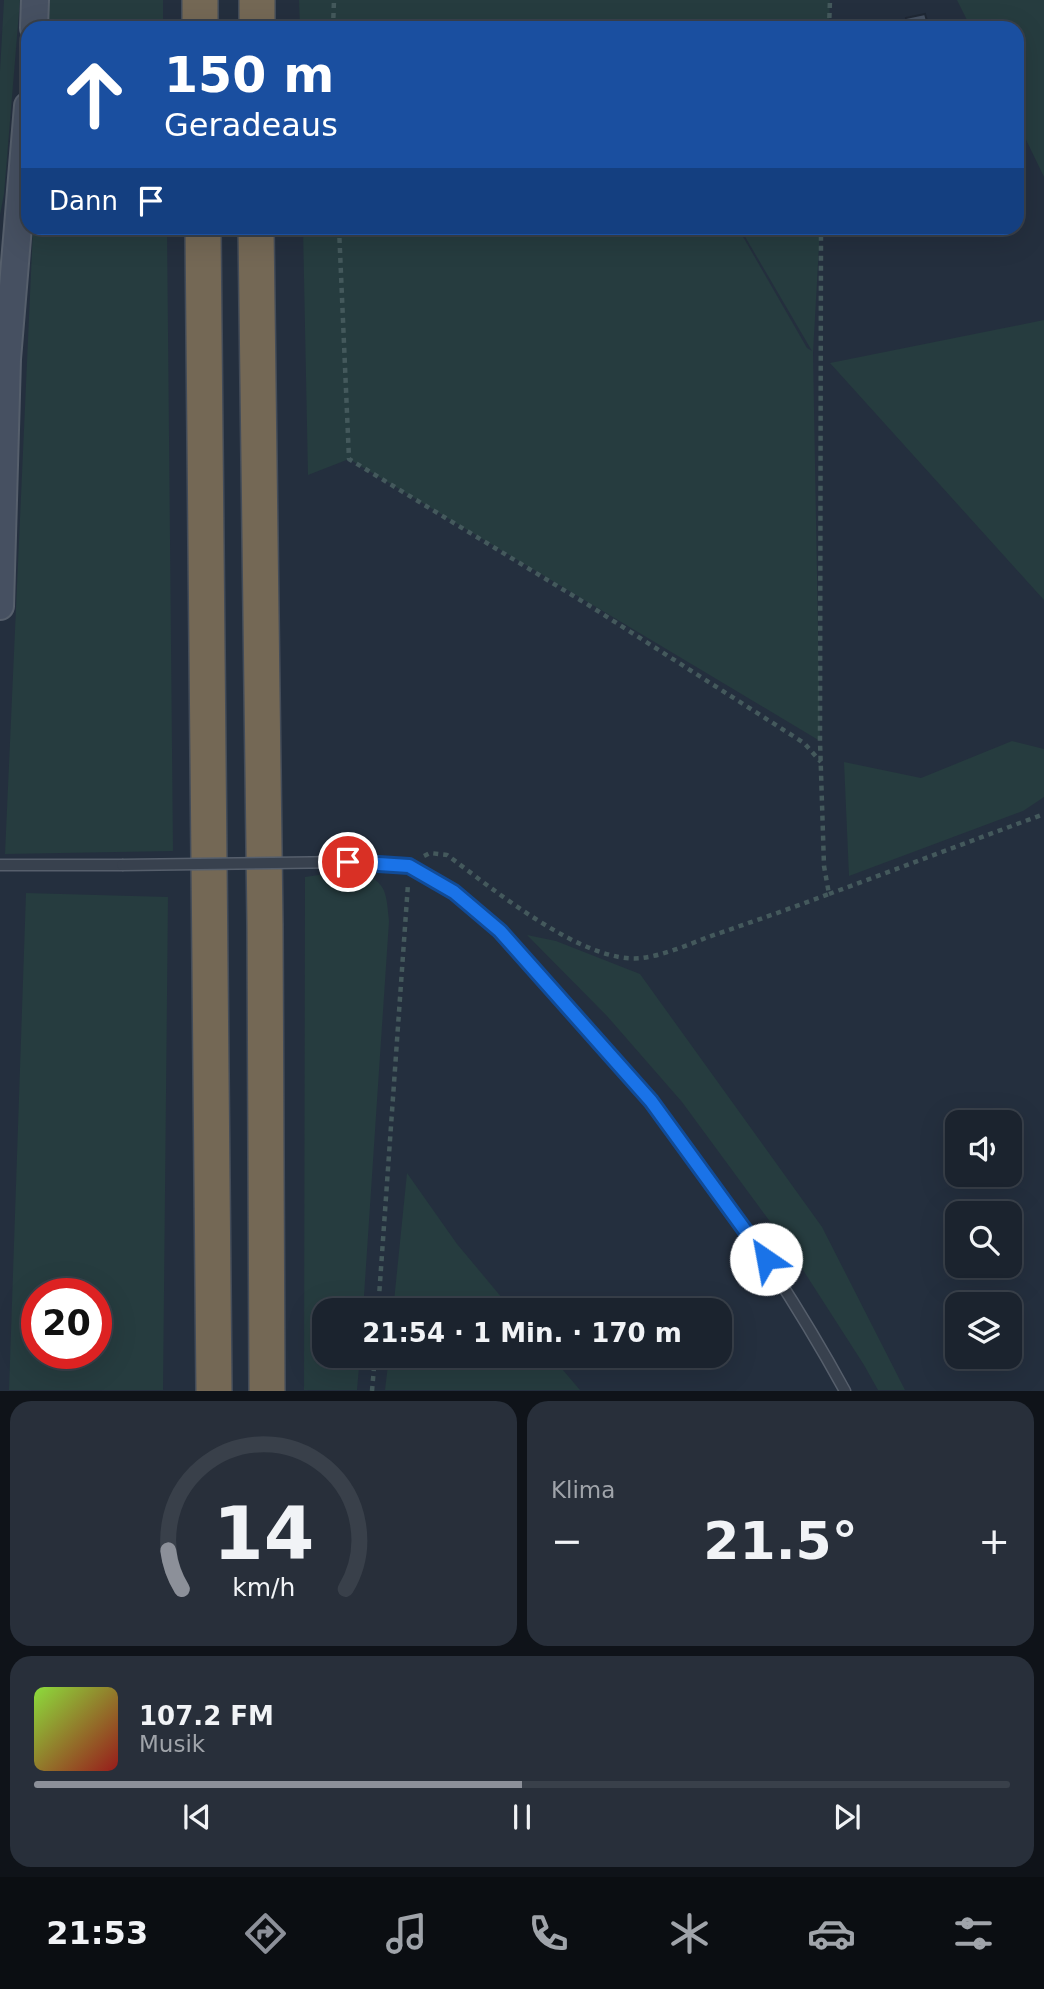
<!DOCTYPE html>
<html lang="de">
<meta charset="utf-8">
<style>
:root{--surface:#1b232e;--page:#282f3a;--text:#f1f3f6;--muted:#a0a4aa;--line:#39404a;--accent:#8c9099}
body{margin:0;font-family:"DejaVu Sans",sans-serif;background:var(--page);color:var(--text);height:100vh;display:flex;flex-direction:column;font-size:26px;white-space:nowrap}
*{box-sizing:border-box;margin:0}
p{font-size:23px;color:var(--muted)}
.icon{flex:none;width:38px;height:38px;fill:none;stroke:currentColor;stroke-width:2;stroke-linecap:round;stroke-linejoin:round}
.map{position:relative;height:1391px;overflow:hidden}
.drawer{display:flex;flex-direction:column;gap:10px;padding:10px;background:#0f1319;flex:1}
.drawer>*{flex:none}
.banner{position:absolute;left:21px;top:21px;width:1003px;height:214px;border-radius:21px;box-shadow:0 7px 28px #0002,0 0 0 2px var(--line);background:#1a4fa0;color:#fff;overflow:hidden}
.buttons{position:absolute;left:945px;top:1110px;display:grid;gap:14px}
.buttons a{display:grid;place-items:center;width:77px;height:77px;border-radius:14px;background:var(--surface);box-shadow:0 7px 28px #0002,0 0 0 2px var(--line);font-size:35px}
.speed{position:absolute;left:21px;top:1278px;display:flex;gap:14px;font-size:35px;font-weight:700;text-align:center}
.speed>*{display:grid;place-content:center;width:91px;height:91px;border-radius:50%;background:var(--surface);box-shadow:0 7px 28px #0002,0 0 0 2px var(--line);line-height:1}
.speed .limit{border:10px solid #d22;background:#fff;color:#111}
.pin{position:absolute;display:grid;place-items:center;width:60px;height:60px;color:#fff;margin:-30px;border:4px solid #fff;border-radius:50%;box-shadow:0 2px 7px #0007}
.me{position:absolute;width:77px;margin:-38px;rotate:327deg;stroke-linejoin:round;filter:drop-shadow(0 0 5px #0008)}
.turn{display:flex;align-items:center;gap:24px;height:147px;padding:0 28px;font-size:32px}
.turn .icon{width:91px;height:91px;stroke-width:2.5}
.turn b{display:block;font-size:49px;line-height:60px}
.then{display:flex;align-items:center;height:66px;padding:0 28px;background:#0003;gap:14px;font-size:26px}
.big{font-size:52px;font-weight:700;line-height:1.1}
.drawer .card{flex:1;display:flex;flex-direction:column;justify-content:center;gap:10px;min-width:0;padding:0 24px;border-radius:21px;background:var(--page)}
.drawer .dial{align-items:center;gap:0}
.dial svg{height:182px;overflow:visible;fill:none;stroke:var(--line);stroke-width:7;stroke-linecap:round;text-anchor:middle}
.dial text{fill:var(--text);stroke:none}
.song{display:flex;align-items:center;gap:21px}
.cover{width:84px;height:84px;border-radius:10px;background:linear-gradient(135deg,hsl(90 70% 55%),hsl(0 70% 35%))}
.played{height:7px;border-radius:4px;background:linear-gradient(90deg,var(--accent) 50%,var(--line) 50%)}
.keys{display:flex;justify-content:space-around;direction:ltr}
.heat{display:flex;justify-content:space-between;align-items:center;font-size:38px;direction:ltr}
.drawer .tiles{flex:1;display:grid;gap:10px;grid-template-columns:1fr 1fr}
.card:last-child{grid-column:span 2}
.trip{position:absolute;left:312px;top:1298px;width:420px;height:70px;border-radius:21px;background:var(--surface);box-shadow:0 7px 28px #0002,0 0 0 2px var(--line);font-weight:700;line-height:70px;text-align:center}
.menu{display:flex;height:112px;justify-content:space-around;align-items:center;background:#0b0e12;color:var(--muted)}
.menu .icon{width:49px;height:49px}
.menu .selected{color:var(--accent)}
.menu b{font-size:32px;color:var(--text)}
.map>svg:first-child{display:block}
</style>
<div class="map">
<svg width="1044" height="1391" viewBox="0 0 1044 1391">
<rect width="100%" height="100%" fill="#242f3e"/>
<path fill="#263c3f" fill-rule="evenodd" d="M4,0H20L4,194L0,215V71Z
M45,0H163V28H43Z
M299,0H830L829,28H300Z
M957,0H1044V177L1017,121V28H971Z
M33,228H167L173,851L5,854Z
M303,228H738L807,348L812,351L740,228H820L813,353L820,741L349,459L308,475Z
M1044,320V600L830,363Z
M1012,741L1044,749V797L1023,811L849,876L844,762L921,778Z
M353,870C386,881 386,888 389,921L363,1311H324V1356H360L357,1390H304L305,877Z
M26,893L168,897L163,1390H9ZM37,1293H96V1353H37Z
M527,935L556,941L640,974L822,1227L905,1390H878L864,1365L785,1242L682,1102L607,1016Z
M407,1173L457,1244L513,1311H393Z
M389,1356H551L580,1390H385Z"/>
<path fill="#455162" stroke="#1f2835" stroke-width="2" d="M925,14L929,28H908L906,18Z"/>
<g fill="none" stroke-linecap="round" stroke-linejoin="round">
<defs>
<path id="lane" d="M348,862C365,863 397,861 412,868C469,893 511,943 552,988C664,1110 765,1245 845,1391
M0,865H122"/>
<path id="secondary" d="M34,28L35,0
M0,606L7,359L28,106"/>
<path id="highway" d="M200,0V28
M257,28V0
M203,228L214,1391
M256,228L265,924L267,1391"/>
</defs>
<use href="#lane" stroke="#565f6c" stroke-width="13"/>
<use href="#secondary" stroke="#565f6c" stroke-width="30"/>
<use href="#highway" stroke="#434c59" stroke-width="38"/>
<path stroke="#44595c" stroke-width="4.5" stroke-dasharray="5 5" stroke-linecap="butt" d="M333,28L334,0
M829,28L830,0
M339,228L349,459L590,606L804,743L821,762
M424,856L430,853L447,855C492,888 584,965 642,958C664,955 688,945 708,937C749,923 789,909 829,894L824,866L820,741L821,228
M829,894L1044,814
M378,1311L408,884
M372,1391L375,1356"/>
<use href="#lane" stroke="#38414e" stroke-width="10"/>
<use href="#secondary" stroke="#465061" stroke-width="26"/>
<use href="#highway" stroke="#746855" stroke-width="35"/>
<defs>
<path id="lane-bridge" d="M122,865L348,862"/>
</defs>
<use href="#lane-bridge" stroke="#565f6c" stroke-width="13" stroke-linecap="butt"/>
<use href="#lane-bridge" stroke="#38414e" stroke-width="10"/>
</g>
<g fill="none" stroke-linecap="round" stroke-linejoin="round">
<defs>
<path id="route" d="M348,862L409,866L454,892L500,931L651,1101L766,1259"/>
</defs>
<use href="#route" stroke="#114b97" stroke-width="18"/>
<use href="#route" stroke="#1a73e8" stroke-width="12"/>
</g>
</svg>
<div class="buttons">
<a><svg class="icon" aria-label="sound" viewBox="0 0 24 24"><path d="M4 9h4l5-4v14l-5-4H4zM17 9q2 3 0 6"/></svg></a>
<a><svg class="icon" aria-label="search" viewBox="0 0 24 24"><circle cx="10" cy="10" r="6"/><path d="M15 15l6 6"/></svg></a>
<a><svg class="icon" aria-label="layers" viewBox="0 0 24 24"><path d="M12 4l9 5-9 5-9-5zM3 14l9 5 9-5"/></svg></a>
</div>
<div class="speed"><div class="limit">20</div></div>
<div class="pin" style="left:348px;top:862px;background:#d93025"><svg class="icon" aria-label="arrive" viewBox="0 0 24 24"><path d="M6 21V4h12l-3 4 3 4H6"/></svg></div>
<svg class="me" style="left:766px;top:1259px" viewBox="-20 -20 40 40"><circle r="19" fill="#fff"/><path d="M0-13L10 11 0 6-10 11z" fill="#1a73e8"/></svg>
<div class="trip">21:54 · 1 Min. · 170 m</div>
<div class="banner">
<div class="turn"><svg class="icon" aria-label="ahead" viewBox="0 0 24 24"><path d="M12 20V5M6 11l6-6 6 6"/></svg><div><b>150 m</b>Geradeaus</div></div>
<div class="then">Dann<svg class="icon" aria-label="arrive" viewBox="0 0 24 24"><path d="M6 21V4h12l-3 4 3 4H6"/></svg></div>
</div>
</div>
<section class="drawer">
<div class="tiles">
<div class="card dial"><svg viewBox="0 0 100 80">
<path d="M14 69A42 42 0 1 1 86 69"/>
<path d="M14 69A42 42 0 0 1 8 52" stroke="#8c9099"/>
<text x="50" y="56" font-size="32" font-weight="700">14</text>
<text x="50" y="72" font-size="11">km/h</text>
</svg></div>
<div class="card"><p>Klima</p>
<div class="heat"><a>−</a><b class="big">21.5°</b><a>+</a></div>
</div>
<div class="card">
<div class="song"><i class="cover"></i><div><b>107.2 FM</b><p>Musik</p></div></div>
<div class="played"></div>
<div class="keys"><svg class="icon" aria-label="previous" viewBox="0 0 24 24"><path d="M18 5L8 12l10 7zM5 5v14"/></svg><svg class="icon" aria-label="pause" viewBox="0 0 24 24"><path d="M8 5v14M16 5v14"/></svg><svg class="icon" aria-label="next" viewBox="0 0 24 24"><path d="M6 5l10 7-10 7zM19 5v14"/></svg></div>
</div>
</div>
</section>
<nav class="menu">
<b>21:53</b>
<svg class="icon selected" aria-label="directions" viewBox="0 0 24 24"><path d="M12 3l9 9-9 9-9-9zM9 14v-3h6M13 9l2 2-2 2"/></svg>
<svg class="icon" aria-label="music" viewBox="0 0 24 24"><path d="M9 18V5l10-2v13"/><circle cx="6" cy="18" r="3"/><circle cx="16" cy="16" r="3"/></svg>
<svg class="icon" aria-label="phone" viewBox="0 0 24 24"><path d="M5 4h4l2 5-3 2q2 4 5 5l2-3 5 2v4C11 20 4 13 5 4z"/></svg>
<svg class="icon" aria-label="climate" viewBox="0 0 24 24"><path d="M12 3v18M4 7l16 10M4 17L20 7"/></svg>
<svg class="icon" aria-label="car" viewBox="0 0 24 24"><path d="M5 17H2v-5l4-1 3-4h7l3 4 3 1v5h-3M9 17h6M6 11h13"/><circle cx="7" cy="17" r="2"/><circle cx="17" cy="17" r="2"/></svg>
<svg class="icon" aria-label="filters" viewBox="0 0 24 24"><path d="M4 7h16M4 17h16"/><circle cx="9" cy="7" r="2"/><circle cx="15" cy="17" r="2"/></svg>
</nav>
